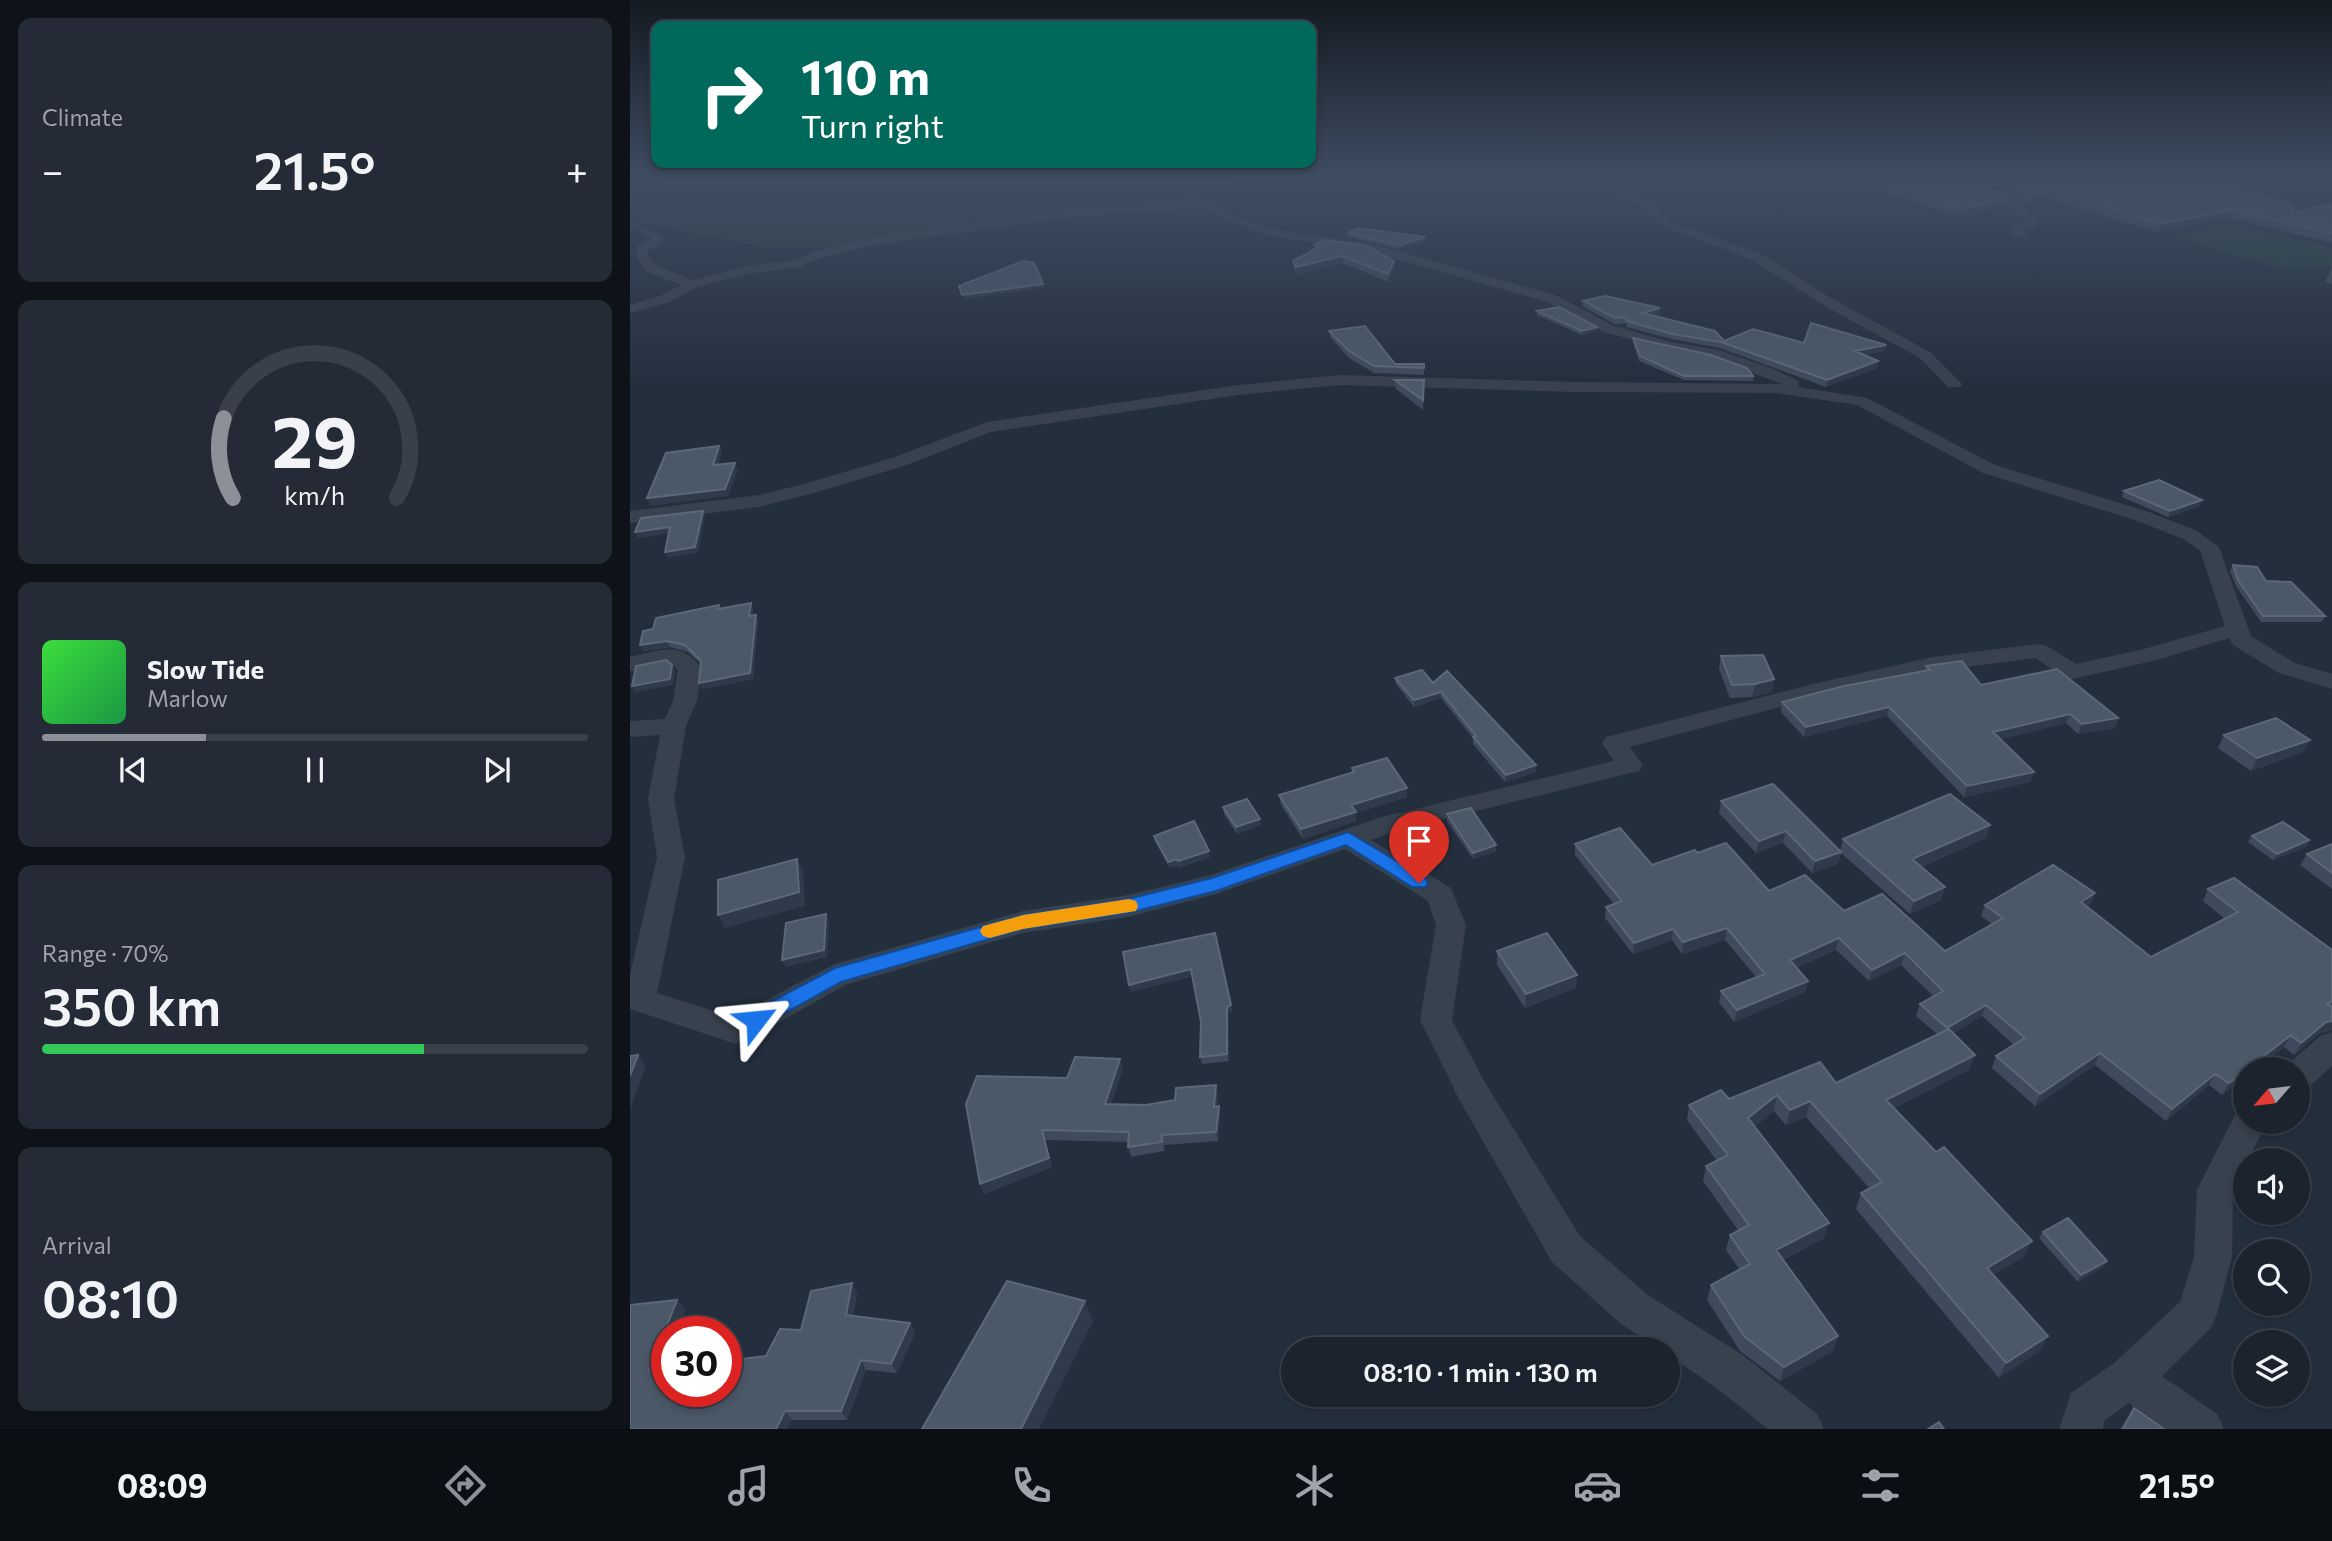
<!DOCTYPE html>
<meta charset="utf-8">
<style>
:root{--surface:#1b232e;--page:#242b36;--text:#f1f3f6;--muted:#a0a4aa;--line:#39404a;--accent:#8c9099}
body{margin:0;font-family:Commissioner,sans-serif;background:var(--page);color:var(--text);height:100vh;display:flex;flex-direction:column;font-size:26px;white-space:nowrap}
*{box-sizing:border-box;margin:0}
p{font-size:23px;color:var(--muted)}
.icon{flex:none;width:38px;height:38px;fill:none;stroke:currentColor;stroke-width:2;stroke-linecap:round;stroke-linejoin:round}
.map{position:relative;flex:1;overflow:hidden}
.panel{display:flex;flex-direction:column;gap:18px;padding:18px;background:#0f1319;width:630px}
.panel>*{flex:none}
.hud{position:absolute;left:21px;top:21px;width:665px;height:147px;border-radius:14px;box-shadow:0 4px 10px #0003,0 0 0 2px var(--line);background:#00695c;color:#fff;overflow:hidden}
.needle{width:46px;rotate:242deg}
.controls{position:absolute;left:1603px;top:1057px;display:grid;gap:14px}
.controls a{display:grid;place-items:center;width:77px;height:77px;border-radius:50%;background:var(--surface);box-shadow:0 4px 10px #0003,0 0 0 2px var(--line);font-size:35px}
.speed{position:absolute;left:21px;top:1316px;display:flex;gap:14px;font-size:35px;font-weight:700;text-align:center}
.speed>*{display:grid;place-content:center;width:91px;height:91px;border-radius:50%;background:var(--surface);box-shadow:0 4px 10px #0003,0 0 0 2px var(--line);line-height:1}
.speed .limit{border:10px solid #d22;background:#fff;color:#111}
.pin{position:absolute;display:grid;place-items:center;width:60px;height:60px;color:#fff;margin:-72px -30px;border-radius:50% 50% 50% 0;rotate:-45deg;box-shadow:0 0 7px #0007}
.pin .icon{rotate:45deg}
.me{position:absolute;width:77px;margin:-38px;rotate:61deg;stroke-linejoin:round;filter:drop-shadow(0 0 5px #0008)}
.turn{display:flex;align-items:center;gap:24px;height:147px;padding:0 35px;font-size:32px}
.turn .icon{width:91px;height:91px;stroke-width:2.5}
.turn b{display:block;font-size:49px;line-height:60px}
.big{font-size:52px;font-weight:600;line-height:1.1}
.panel .widget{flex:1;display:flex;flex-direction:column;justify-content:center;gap:10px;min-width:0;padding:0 24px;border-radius:14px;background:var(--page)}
.panel .dial{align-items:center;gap:0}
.dial svg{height:182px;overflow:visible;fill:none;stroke:var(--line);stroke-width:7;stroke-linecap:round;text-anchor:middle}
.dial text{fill:var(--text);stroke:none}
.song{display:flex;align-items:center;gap:21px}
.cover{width:84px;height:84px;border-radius:10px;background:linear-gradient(135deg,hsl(120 70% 55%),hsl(140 70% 35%))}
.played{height:7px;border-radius:4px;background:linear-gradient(90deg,var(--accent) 30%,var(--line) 30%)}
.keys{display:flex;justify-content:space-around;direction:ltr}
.heat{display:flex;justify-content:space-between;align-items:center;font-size:38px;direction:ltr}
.charge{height:10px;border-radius:5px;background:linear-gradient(90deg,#34c759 70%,var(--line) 0)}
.trip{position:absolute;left:651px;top:1337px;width:399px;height:70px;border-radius:35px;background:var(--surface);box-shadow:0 4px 10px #0003,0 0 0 2px var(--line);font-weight:600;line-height:70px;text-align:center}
.menu{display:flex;height:112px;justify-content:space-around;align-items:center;background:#0b0e12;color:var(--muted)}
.menu .icon{width:49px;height:49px}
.menu .active{color:var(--accent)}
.menu b{font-size:32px;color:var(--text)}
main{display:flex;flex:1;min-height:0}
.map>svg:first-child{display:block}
</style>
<main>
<section class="panel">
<div class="widget"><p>Climate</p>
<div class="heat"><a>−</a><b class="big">21.5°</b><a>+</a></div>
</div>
<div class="widget dial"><svg viewBox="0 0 100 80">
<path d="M14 69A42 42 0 1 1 86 69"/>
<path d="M14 69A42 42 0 0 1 10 34" stroke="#8c9099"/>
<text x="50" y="56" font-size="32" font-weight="700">29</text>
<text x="50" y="72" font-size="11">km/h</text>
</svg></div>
<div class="widget">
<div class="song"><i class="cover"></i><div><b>Slow Tide</b><p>Marlow</p></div></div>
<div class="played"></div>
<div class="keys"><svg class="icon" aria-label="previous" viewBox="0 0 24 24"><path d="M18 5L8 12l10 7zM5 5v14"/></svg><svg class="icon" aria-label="pause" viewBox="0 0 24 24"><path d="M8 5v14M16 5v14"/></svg><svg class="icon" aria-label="next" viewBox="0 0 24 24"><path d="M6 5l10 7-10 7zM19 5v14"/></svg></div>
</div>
<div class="widget"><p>Range · 70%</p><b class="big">350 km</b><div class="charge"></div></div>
<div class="widget"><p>Arrival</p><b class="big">08:10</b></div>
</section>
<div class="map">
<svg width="1702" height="1429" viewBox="0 0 1702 1429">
<rect width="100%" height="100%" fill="#242f3e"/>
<path fill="#263c3f" d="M0,181H614L536,204L244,246L144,249L2,221Z
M1598,223L1702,248V266L1656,271L1543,235Z"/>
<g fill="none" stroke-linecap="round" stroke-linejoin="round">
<path fill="#38414e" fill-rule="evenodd" d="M958,181H973L1018,200L1042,223L1129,253L1203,299L1300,352L1332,384L1330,387H1318L1290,358L1193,305L1121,259L1034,227L1010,204Z
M1309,181H1328L1383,196L1409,223L1404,228L1392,231L1398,235L1396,238L1380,235L1381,226L1396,223L1375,200Z
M575,200L603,215L646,230L739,243L925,295L984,326L1041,342L1089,350L1144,369L1169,381V387L1237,398L1365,465L1519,512L1567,531L1589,547L1621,636L1665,663L1702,674V689L1649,673L1603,645L1599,638L1527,660L1442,679L1434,677L1405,658L1303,671L1187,697L1000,747L1013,765L1009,771L769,830L741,840L821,888L836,925L822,1020L854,1081L950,1236L1018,1295L1114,1356L1187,1414L1194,1429H1138L1084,1386L1038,1355V1349H1029L990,1323L922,1262L830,1101L790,1020L806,925L798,901L715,849L586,894L498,917L393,933L215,985L118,1040L106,1044L0,1009V974L27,857L18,799L30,735L0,737V721L35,719L43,701L48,670L40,663L0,671V657C30,651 51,639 72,669L67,701L56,726L44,799L55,857L27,993L103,1017L205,964L393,911L498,895L581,875L752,817L984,761L972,743L976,737L1183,684L1303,657L1409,644L1417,646L1446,664L1514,649L1595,626L1570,550L1553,539L1505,520L1353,473L1227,405L1146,393L946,392L709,385L608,395L361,432L274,466L184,493L129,507L0,523V511L129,495L170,485L262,458L357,422L608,385L709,375L946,382L1151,384L1081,357L1040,350L974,332L915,301L738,251L640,236L595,219L573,207L438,217L251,243L191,258L170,267L116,274L67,287L40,302L0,313V305L30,296L51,285L17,272L7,259V246L22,239L0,227V220L33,236L32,244L17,251V255L27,266L63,280L116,266L167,260L183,252L251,235L438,211Z
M1702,1032V1066L1680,1086L1668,1090V1069H1654L1656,1066L1690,1036Z
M1615,1108V1122H1637L1618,1160H1615V1166L1603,1191L1602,1257L1587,1314L1581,1328L1532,1376L1587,1414L1594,1429H1535L1499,1403L1474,1421L1473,1429H1429L1441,1393L1484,1363L1550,1302L1564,1257L1567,1190L1607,1111Z"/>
</g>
<path fill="#3f4b5c" d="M1223,181H1324L1380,200L1378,208L1326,217Z
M1340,181H1597L1589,183L1661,213L1702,204V243L1602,218L1528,232L1423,200L1395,205L1384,193Z
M718,233L796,241L770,249L718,237Z
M684,245L764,261L765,268L758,282L713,263L667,275L664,268L663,261L684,249Z
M1702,266V284L1695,282Z
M953,301L1030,308V314L1022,316L1094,341L1256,345L1254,351L1234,355L1248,361L1247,368L1196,387L1090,348L1042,339L997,327L996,323L985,324L952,306Z
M907,311L967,327V331L952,335L907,315Z
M699,331L765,364H794V375L744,373L719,358L700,337Z
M1003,338L1123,376V381L1054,380L1009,361L1003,343Z
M765,380L794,390L793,410L766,389Z
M1494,491L1570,506L1538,517L1492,497Z
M1603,565L1636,581L1695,616L1692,622H1631L1606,586L1600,571Z
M121,603L123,609L122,616L128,621L123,679L72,689L71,664L58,652L40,647L13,651L23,629L90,609Z
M1091,656L1142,692L1122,697L1100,698L1089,669Z
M1296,666L1351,685L1488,718L1485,728L1448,734L1436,723L1371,739L1400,782L1334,797L1257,716L1174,737L1151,712L1152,702L1295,671Z
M765,678L803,683L906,765V772L875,782L843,744V738L811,698L784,707L766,684Z
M1594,735L1680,740L1673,752L1621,771L1588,748Z
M722,768L777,797L726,813V821L673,839L651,805L649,795L722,773Z
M1091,801L1210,851L1213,839L1360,825L1356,838L1291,867L1315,887L1311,900L1280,914L1211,853L1208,864L1182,873L1153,843L1126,853L1089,813Z
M593,807L631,825L607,834L594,814Z
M817,814L866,845V851L843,859L817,821Z
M524,836L580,857L549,868L548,866L540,868L525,842Z
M1622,836L1679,840L1676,847L1643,860L1618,842Z
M945,844L1022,865L1067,853L1139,891L1214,911L1315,951L1362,924L1351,916L1355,905L1465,893L1460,905L1457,907L1521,957L1595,919L1573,901L1578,889L1702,950V1030L1688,1034L1664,1055L1654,1047L1625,1069H1615L1592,1095L1579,1085L1536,1121L1465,1065L1405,1106L1362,1068L1366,1056L1384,1045L1352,1016L1323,1033L1339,1070L1264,1108L1394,1256L1363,1275L1418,1336L1409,1351L1369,1378L1226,1209L1231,1193L1240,1189L1176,1117L1156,1125L1144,1111L1125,1126L1194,1238L1153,1260L1208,1336L1203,1351L1150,1381L1110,1351L1077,1300L1081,1285L1110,1270L1096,1250L1100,1235L1108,1230L1073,1181L1076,1166L1087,1161L1057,1120L1059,1105L1206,1083L1307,1034L1286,1016L1290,1004L1303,996L1271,965L1239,981L1206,950L1166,968L1175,992L1104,1022L1089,1002L1091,991L1126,977L1095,940L1052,954L1042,940L1003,954L975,918L976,907L984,904L945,855Z
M1702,844V889L1670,865L1677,854Z
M585,933L602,1012L598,1013L599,1061L572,1064L570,1057L571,1022L562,976L500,992Z
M867,951L946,988L895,1008L867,965Z
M493,1068L481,1104L516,1105L588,1095L587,1106H589L590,1116L588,1141L534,1145V1151L501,1157L498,1147L499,1142L415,1140L422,1167L354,1194L350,1184L437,1078Z
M1413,1232L1477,1261L1473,1267L1448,1282L1409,1238Z
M227,1293L223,1316L280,1323L285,1333L267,1373L236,1370L217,1420H162L0,1429L55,1309L31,1369L136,1356L171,1330Z
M1504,1408L1534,1429H1490Z"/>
<path fill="#2f3b4b" d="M1425,192L1423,200L1395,205L1397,197Z
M1380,200L1378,208L1326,217L1327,209Z
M1605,210L1602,218L1528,232L1530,224Z
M796,237V241L770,249V245Z
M712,256L713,263L667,275L666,267Z
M764,261L765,268L758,282V274Z
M413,284L414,288L333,299L332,295Z
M1030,308V314L1011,319L1012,313Z
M967,327V331L952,335V331Z
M1256,345L1254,351L1224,357L1225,351Z
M1248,361L1247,368L1196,387L1197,380Z
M89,446L92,453L86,473L83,465Z
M105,463L108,470L98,496L21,506L17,498Z
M1572,500L1570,506L1538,517L1540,511Z
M73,511L75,516L68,552L37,558L35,552Z
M40,527L43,533L8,538L5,532Z
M121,603L123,609L121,622L119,616Z
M126,615L128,621L123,679L72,689L69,683Z
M37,641L40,647L13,651L10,645Z
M42,665L45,671L43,685L5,692L2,686Z
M1144,679L1142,692L1122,697L1125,684Z
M811,692V698L784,707V700Z
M1259,707L1257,716L1174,737L1176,727Z
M1440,714L1436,723L1360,742L1363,732Z
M1488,718L1485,728L1448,734L1452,724Z
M1680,740L1673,752L1621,771L1627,758Z
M906,765V772L875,782L876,775Z
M1404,772L1400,782L1334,797L1337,786Z
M777,788V797L726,813V821L673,839L671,829L721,805Z
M630,819L631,825L607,834L606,827Z
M1360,825L1356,838L1278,872L1282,859Z
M1156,831L1153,843L1126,853L1129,841Z
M1679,840L1676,847L1643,860L1647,854Z
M866,845V851L843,859V853Z
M579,851L580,857L549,868L548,861Z
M1211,852L1208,864L1182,873L1185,861Z
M167,859L173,872L175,906L95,928L88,915Z
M547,859L548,866L540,868L538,862Z
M1315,887L1311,900L1280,914L1284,901Z
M1465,893L1460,905L1446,914L1451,902Z
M196,914L199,920L197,957L156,967L152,960Z
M1097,928L1095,940L1052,954L1053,942Z
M1043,929L1042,940L1003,954L1004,943Z
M1209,938L1206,950L1157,972L1160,960Z
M1275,953L1271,965L1239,981L1242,970Z
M561,969L563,976L500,992L499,985Z
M947,975L946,988L895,1008L896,994Z
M1178,981L1175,992L1104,1022L1107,1010Z
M601,1005L602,1012L598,1013L599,1061L597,1054V1007Z
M1356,1005L1352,1016L1313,1040L1317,1028Z
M1702,1021V1030L1688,1034L1664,1055L1671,1043L1696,1022Z
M1661,1035L1654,1047L1625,1069H1617Z
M1470,1053L1465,1065L1405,1106L1410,1094Z
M8,1055L16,1066L0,1109V1076Z
M1345,1055L1339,1070L1251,1115L1256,1100Z
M490,1059L493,1068L478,1113L475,1104Z
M1615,1071V1077L1592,1095L1599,1083Z
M1585,1074L1579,1085L1536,1121L1542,1109Z
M586,1085L588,1095L586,1116L584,1107Z
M1147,1095L1144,1111L1115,1134L1118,1118Z
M1180,1101L1176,1117L1156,1125L1160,1110Z
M589,1106L590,1116L588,1141L586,1132Z
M412,1130L422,1167L354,1194L350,1184Z
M1199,1223L1194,1238L1142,1265L1146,1250Z
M1402,1241L1394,1256L1350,1283L1357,1268Z
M1477,1261L1473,1267L1448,1282L1451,1275Z
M222,1283L227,1293L221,1325L216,1315Z
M47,1300L55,1309L46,1332H37V1355L27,1380L19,1371Z
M455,1301L463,1321L409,1429H391Z
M280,1323L285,1333L267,1373L261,1364Z
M1208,1336L1203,1351L1150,1381L1154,1367Z
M1418,1336L1409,1351L1369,1378L1376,1363Z
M231,1360L236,1370L217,1420L211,1411Z
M155,1411L162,1420L157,1429H146Z"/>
<path fill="#4b5868" stroke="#5c6777" stroke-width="2" d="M1247,181H1324L1376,194L1380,200L1327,209Z
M1370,181H1585L1664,205L1661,213L1702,204V234L1605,210L1530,224L1425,192L1397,197L1386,186Z
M727,228L796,237L770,245L718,233Z
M694,240L737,246L764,261L758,274L712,256L666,267L663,261L689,247L684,245Z
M393,261L404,263L413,284L332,295L329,286Z
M975,296L1030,308L1012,313L1085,331L1094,341L1123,329L1174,343L1181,323L1256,345L1225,351L1248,361L1197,380L1091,342L1042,334L997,321L996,317L985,318L953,301Z
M929,307L967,327L952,331L907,311Z
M735,326L765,364H794V368L744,366L719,351L699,331Z
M1003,338L1081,355L1117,368L1123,376H1054L1010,356Z
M765,380H794L793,400Z
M89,446L83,465L105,463L95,489L17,498L36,453Z
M1529,480L1572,500L1540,511L1494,491Z
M73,511L65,547L35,552L40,527L5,532L11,518Z
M1603,565L1627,567L1636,581L1661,582L1695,616H1633L1608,580Z
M121,603L119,616L126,615L120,673L69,683L71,661L55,645L37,641L10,645L13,631L23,629L26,618L89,605L88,609Z
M1133,655L1144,679L1125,684L1102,685L1091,656Z
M36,660L42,665L40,679L2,686L6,666Z
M1332,661L1351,685L1427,669L1488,718L1452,724L1440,714L1363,732L1404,772L1337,786L1259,707L1176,727L1152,702L1214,686L1300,670L1296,666Z
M792,670L803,683L817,671L906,765L876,775L843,737L846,736L811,692L784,700L765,678Z
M1646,718L1680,740L1627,758L1594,735Z
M757,758L777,788L721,805L726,812L671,829L649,795L724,772L722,768Z
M1143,784L1211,852L1185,861L1156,831L1129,841L1091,801Z
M1320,794L1360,825L1282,859L1315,887L1284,901L1213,839Z
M617,799L630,819L606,827L593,807Z
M841,808L866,845L843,853L817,814Z
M564,821L579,851L548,861L547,859L538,862L524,836Z
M1653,822L1679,840L1647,854L1622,836Z
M990,828L1022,865L1065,850L1067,853L1096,843L1139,891L1175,875L1214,911L1252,894L1315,951L1373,918L1355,905L1423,865L1465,893L1451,902L1521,957L1608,912L1578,889L1604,878L1702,950V1001L1697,1004L1702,1007V1021L1696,1022L1671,1043L1661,1035L1617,1069H1615V1071L1599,1083L1585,1074L1542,1109L1470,1053L1410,1094L1366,1056L1395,1038L1356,1005L1317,1028L1290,1004L1313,991L1275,953L1242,970L1209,938L1160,960L1178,981L1107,1010L1091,991L1135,974L1097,928L1053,942L1043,929L1004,943L976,907L992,901L945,844Z
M1702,844V873L1677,854Z
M167,859L169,892L88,915V880Z
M196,914L194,950L152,960L156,923Z
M585,933L601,1005L597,1007V1054L570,1057L571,1022L561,969L499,985L493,952Z
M917,933L947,975L896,994L867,951Z
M1319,1029L1345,1055L1256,1100L1306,1152L1314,1147L1402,1241L1357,1268L1418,1336L1376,1363L1231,1193L1252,1182L1180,1101L1160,1110L1147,1095L1118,1118L1199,1223L1146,1250L1208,1336L1154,1367L1114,1336L1081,1285L1120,1264L1100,1235L1119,1225L1076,1166L1098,1155L1059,1105L1091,1090L1099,1099L1190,1062L1206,1083Z
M8,1055L0,1076V1056Z
M445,1057L490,1059L475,1104L516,1105L545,1100L546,1088L586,1085L584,1107L589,1106L586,1132L532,1135V1142L498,1147L499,1132L412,1130L419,1158L350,1184L336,1104L347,1076L437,1078Z
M1438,1218L1477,1261L1451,1275L1413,1232Z
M377,1281L455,1301L391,1429H292Z
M222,1283L216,1315L280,1323L261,1364L231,1360L211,1411H155L146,1429H0V1305L47,1300L19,1371L37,1369V1391H96V1361L136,1356L150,1329L171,1330L181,1291Z
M1504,1408L1534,1429H1493Z
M1309,1422L1314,1429H1298Z"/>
<linearGradient id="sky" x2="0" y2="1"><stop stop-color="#141a22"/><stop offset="0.47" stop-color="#3f4d63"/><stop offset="1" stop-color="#3f4d63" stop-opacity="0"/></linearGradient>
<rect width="1702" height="382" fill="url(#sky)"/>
<path fill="#1a73e8" stroke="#114b97" stroke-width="2" d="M718,832L795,878L798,883L795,887H782L716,845L586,891L498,913L393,929L211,982L126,1029L118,1026L115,1020L118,1014L205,968L393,915L498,899L582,878Z"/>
<path fill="#f59e0b" d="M499,899L506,901L508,906L506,911L393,929L360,938L353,936L350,931L353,926L393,915Z"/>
</svg>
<div class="controls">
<a><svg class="needle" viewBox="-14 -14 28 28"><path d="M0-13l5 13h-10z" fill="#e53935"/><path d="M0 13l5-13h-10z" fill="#a0a4aa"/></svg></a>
<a><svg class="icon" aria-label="sound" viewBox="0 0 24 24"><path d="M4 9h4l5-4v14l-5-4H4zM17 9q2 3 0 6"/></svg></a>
<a><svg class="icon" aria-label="search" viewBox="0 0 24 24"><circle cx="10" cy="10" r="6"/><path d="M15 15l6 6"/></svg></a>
<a><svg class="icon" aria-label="layers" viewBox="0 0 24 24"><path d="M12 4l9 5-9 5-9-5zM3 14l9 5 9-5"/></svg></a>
</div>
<div class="speed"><div class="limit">30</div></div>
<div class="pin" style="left:789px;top:883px;background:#d93025"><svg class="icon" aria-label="arrive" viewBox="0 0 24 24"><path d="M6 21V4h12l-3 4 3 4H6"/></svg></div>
<svg class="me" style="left:126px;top:1020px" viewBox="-20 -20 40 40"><path d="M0-17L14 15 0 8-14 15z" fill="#1a73e8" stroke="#fff" stroke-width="4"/></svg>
<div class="trip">08:10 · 1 min · 130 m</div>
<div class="hud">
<div class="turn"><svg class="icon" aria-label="right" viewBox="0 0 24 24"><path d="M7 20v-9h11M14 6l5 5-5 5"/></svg><div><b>110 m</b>Turn right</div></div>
</div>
</div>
</main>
<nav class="menu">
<b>08:09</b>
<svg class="icon active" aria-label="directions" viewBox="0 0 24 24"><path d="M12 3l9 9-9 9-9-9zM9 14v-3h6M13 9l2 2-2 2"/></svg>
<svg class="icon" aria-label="music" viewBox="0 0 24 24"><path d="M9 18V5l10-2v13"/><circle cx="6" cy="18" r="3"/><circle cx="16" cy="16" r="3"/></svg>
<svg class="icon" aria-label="phone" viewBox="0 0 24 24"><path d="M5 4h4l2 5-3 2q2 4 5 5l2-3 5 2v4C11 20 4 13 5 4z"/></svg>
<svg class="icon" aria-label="climate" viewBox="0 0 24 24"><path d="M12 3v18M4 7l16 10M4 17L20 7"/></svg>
<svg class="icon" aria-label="car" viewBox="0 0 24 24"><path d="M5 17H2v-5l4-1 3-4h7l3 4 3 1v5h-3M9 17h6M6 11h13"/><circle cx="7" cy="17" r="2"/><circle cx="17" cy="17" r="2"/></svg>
<svg class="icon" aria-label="filters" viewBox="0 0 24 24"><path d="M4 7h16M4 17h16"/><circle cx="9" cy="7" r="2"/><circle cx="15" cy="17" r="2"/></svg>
<b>21.5°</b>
</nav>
